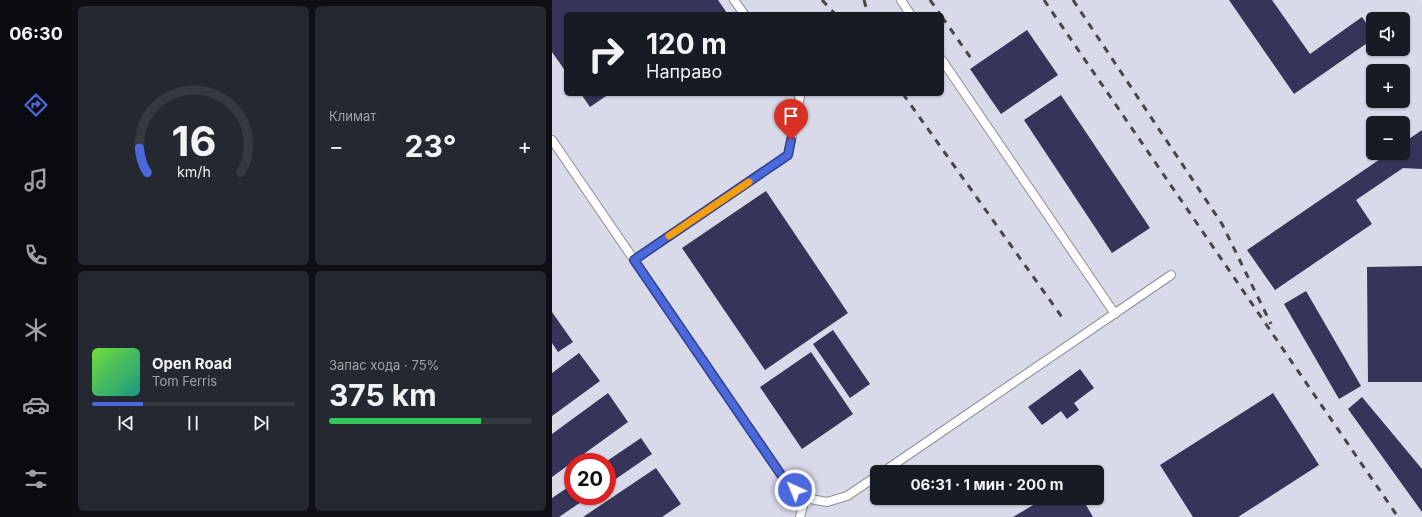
<!DOCTYPE html>
<html lang="ru">
<meta charset="utf-8">
<style>
:root{--surface:#171b24;--page:#242831;--text:#f1f3f6;--muted:#9ea1a6;--line:#363941;--accent:#4b68dc}
body{margin:0;font-family:Inter,sans-serif;background:var(--page);color:var(--text);height:100vh;display:flex;flex-direction:column;font-size:15px;white-space:nowrap}
*{box-sizing:border-box;margin:0}
p{font-size:13px;color:var(--muted)}
.icon{flex:none;width:22px;height:22px;fill:none;stroke:currentColor;stroke-width:2;stroke-linecap:round;stroke-linejoin:round}
.map{position:relative;flex:1;overflow:hidden}
.panel{display:flex;flex-direction:column;gap:6px;padding:6px;background:#0d0f14;width:480px}
.panel>*{flex:none}
.top-card{position:absolute;left:12px;top:12px;width:380px;height:84px;border-radius:6px;box-shadow:0 1px 3px #0004;background:#171b24;color:var(--text);overflow:hidden}
.tools{position:absolute;left:814px;top:12px;display:grid;gap:8px}
.tools a{display:grid;place-items:center;width:44px;height:44px;border-radius:6px;background:var(--surface);box-shadow:0 1px 3px #0004;font-size:20px}
.speed{position:absolute;left:12px;top:453px;display:flex;gap:8px;font-size:20px;font-weight:700;text-align:center}
.speed>*{display:grid;place-content:center;width:52px;height:52px;border-radius:50%;background:var(--surface);box-shadow:0 1px 3px #0004;line-height:1}
.speed .limit{border:6px solid #d22;background:#fff;color:#111}
.pin{position:absolute;display:grid;place-items:center;width:34px;height:34px;color:#fff;margin:-41px -17px;border-radius:50% 50% 50% 0;rotate:-45deg;box-shadow:0 0 4px #0007}
.pin .icon{rotate:45deg}
.me{position:absolute;width:44px;margin:-22px;rotate:316deg;stroke-linejoin:round;filter:drop-shadow(0 0 3px #0008)}
.turn{display:flex;align-items:center;gap:14px;height:84px;padding:0 16px;font-size:18px}
.turn .icon{width:52px;height:52px;stroke-width:2.5}
.turn b{display:block;font-size:28px;line-height:34px}
.big{font-size:30px;font-weight:700;line-height:1.1}
.panel .tile{flex:1;display:flex;flex-direction:column;justify-content:center;gap:6px;min-width:0;padding:0 14px;border-radius:6px;background:var(--page)}
.panel .dial{align-items:center;gap:0}
.dial svg{height:104px;overflow:visible;fill:none;stroke:var(--line);stroke-width:7;stroke-linecap:round;text-anchor:middle}
.dial text{fill:var(--text);stroke:none}
.song{display:flex;align-items:center;gap:12px}
.cover{width:48px;height:48px;border-radius:6px;background:linear-gradient(135deg,hsl(100 70% 55%),hsl(170 70% 35%))}
.played{height:4px;border-radius:2px;background:linear-gradient(90deg,var(--accent) 25%,var(--line) 25%)}
.keys{display:flex;justify-content:space-around;direction:ltr}
.heat{display:flex;justify-content:space-between;align-items:center;font-size:22px;direction:ltr}
.charge{height:6px;border-radius:3px;background:linear-gradient(90deg,#34c759 75%,var(--line) 0)}
.panel .tiles{flex:1;display:grid;gap:6px;grid-template-columns:repeat(2,1fr)}
.trip{position:absolute;left:318px;top:465px;width:234px;height:40px;border-radius:6px;background:var(--surface);box-shadow:0 1px 3px #0004;font-weight:700;line-height:40px;text-align:center}
main{display:flex;flex:1;min-height:0}
.menu{display:flex;flex-direction:column;width:72px;justify-content:space-around;align-items:center;background:#090b0e;color:var(--muted)}
.menu .icon{width:28px;height:28px}
.menu .selected{color:var(--accent)}
.menu b{font-size:18px;color:var(--text)}
.map>svg:first-child{display:block}
</style>
<main>
<nav class="menu">
<b>06:30</b>
<svg class="icon selected" aria-label="directions" viewBox="0 0 24 24"><path d="M12 3l9 9-9 9-9-9zM9 14v-3h6M13 9l2 2-2 2"/></svg>
<svg class="icon" aria-label="music" viewBox="0 0 24 24"><path d="M9 18V5l10-2v13"/><circle cx="6" cy="18" r="3"/><circle cx="16" cy="16" r="3"/></svg>
<svg class="icon" aria-label="phone" viewBox="0 0 24 24"><path d="M5 4h4l2 5-3 2q2 4 5 5l2-3 5 2v4C11 20 4 13 5 4z"/></svg>
<svg class="icon" aria-label="climate" viewBox="0 0 24 24"><path d="M12 3v18M4 7l16 10M4 17L20 7"/></svg>
<svg class="icon" aria-label="car" viewBox="0 0 24 24"><path d="M5 17H2v-5l4-1 3-4h7l3 4 3 1v5h-3M9 17h6M6 11h13"/><circle cx="7" cy="17" r="2"/><circle cx="17" cy="17" r="2"/></svg>
<svg class="icon" aria-label="filters" viewBox="0 0 24 24"><path d="M4 7h16M4 17h16"/><circle cx="9" cy="7" r="2"/><circle cx="15" cy="17" r="2"/></svg>
</nav>
<section class="panel">
<div class="tiles">
<div class="tile dial"><svg viewBox="0 0 100 80">
<path d="M14 69A42 42 0 1 1 86 69"/>
<path d="M14 69A42 42 0 0 1 8 50" stroke="#4b68dc"/>
<text x="50" y="56" font-size="32" font-weight="700">16</text>
<text x="50" y="72" font-size="11">km/h</text>
</svg></div>
<div class="tile"><p>Климат</p>
<div class="heat"><a>−</a><b class="big">23°</b><a>+</a></div>
</div>
<div class="tile">
<div class="song"><i class="cover"></i><div><b>Open Road</b><p>Tom Ferris</p></div></div>
<div class="played"></div>
<div class="keys"><svg class="icon" aria-label="previous" viewBox="0 0 24 24"><path d="M18 5L8 12l10 7zM5 5v14"/></svg><svg class="icon" aria-label="pause" viewBox="0 0 24 24"><path d="M8 5v14M16 5v14"/></svg><svg class="icon" aria-label="next" viewBox="0 0 24 24"><path d="M6 5l10 7-10 7zM19 5v14"/></svg></div>
</div>
<div class="tile"><p>Запас хода · 75%</p><b class="big">375 km</b><div class="charge"></div></div>
</div>
</section>
<div class="map">
<svg width="870" height="517" viewBox="0 0 870 517">
<rect width="100%" height="100%" fill="#e6e7f0"/>
<path fill="#d8d9e9" fill-rule="evenodd" d="M0,0H868L870,4V517H0ZM14,14H390V94H14ZM821,19H851V49H821ZM821,71H851V101H821ZM821,123H851V153H821ZM21,462H55V496H21ZM325,472H545V498H325Z"/>
<path fill="#363459" d="M0,0H166L175,13L14,14V72L0,52Z
M677,0H720L758,54L810,17L821,33V39L742,94Z
M475,30L506,75L449,114L418,69Z
M29,94H57L38,107Z
M509,95L598,228L560,253L472,120Z
M870,130V169L851,168L804,200L820,224L723,290L695,250L837,153H851V143Z
M214,191L296,313L213,370L130,248Z
M870,266V382H816L815,267Z
M754,291L809,386L787,399L732,304Z
M0,312L21,342L6,352L0,343Z
M281,330L318,384L298,398L261,344Z
M259,352L301,414L250,449L208,387Z
M27,353L48,381L0,416V373Z
M528,369L542,388L522,403L527,410L515,419L509,411L490,425L476,407Z
M56,393L76,422L0,477V434Z
M721,393L767,465L686,517H641L608,465Z
M810,397L870,469V512L796,409Z
M89,438L100,454L55,485V461Z
M104,468L129,504L110,517H31Z
M21,484V496H38L7,517H0V498Z
M493,498H530L541,517H461Z"/>
<g fill="none" stroke-linecap="round" stroke-linejoin="round">
<defs>
<path id="service" d="M182,0L192,14
M349,0L358,14
M390,60L563,314
M0,140L234,482L253,498L275,502L295,496L325,476
M82,260L236,155L248,96L246,94
M331,472L619,275
M248,517L253,498"/>
</defs>
<use href="#service" stroke="#8e8e97" stroke-width="10"/>
<use href="#service" stroke="#fff" stroke-width="8"/>
<path stroke="#454649" stroke-width="3" stroke-dasharray="7 7" stroke-linecap="butt" d="M270,0L283,14
M312,0L316,14
M378,0L388,14
M492,0L846,517
M521,0L670,224L719,324
M390,17L421,61
M351,94L512,320"/>
</g>
<g fill="none" stroke-linecap="round" stroke-linejoin="round">
<defs>
<path id="route" d="M239,140L236,155L82,260L234,482L243,490"/>
</defs>
<use href="#route" stroke="#31448f" stroke-width="10"/>
<use href="#route" stroke="#4b68dc" stroke-width="7"/>
<path stroke="#f59e0b" stroke-width="7" d="M117,236L197,182"/>
</g>
</svg>
<div class="tools">
<a><svg class="icon" aria-label="sound" viewBox="0 0 24 24"><path d="M4 9h4l5-4v14l-5-4H4zM17 9q2 3 0 6"/></svg></a>
<a>+</a>
<a>−</a>
</div>
<div class="speed"><div class="limit">20</div></div>
<div class="pin" style="left:239px;top:140px;background:#d93025"><svg class="icon" aria-label="arrive" viewBox="0 0 24 24"><path d="M6 21V4h12l-3 4 3 4H6"/></svg></div>
<svg class="me" style="left:243px;top:490px" viewBox="-20 -20 40 40"><circle r="17" fill="#4b68dc" stroke="#fff" stroke-width="3"/><path d="M0-11L8 9 0 5-8 9z" fill="#fff"/></svg>
<div class="trip">06:31 · 1 мин · 200 m</div>
<div class="top-card">
<div class="turn"><svg class="icon" aria-label="right" viewBox="0 0 24 24"><path d="M7 20v-9h11M14 6l5 5-5 5"/></svg><div><b>120 m</b>Направо</div></div>
</div>
</div>
</main>
